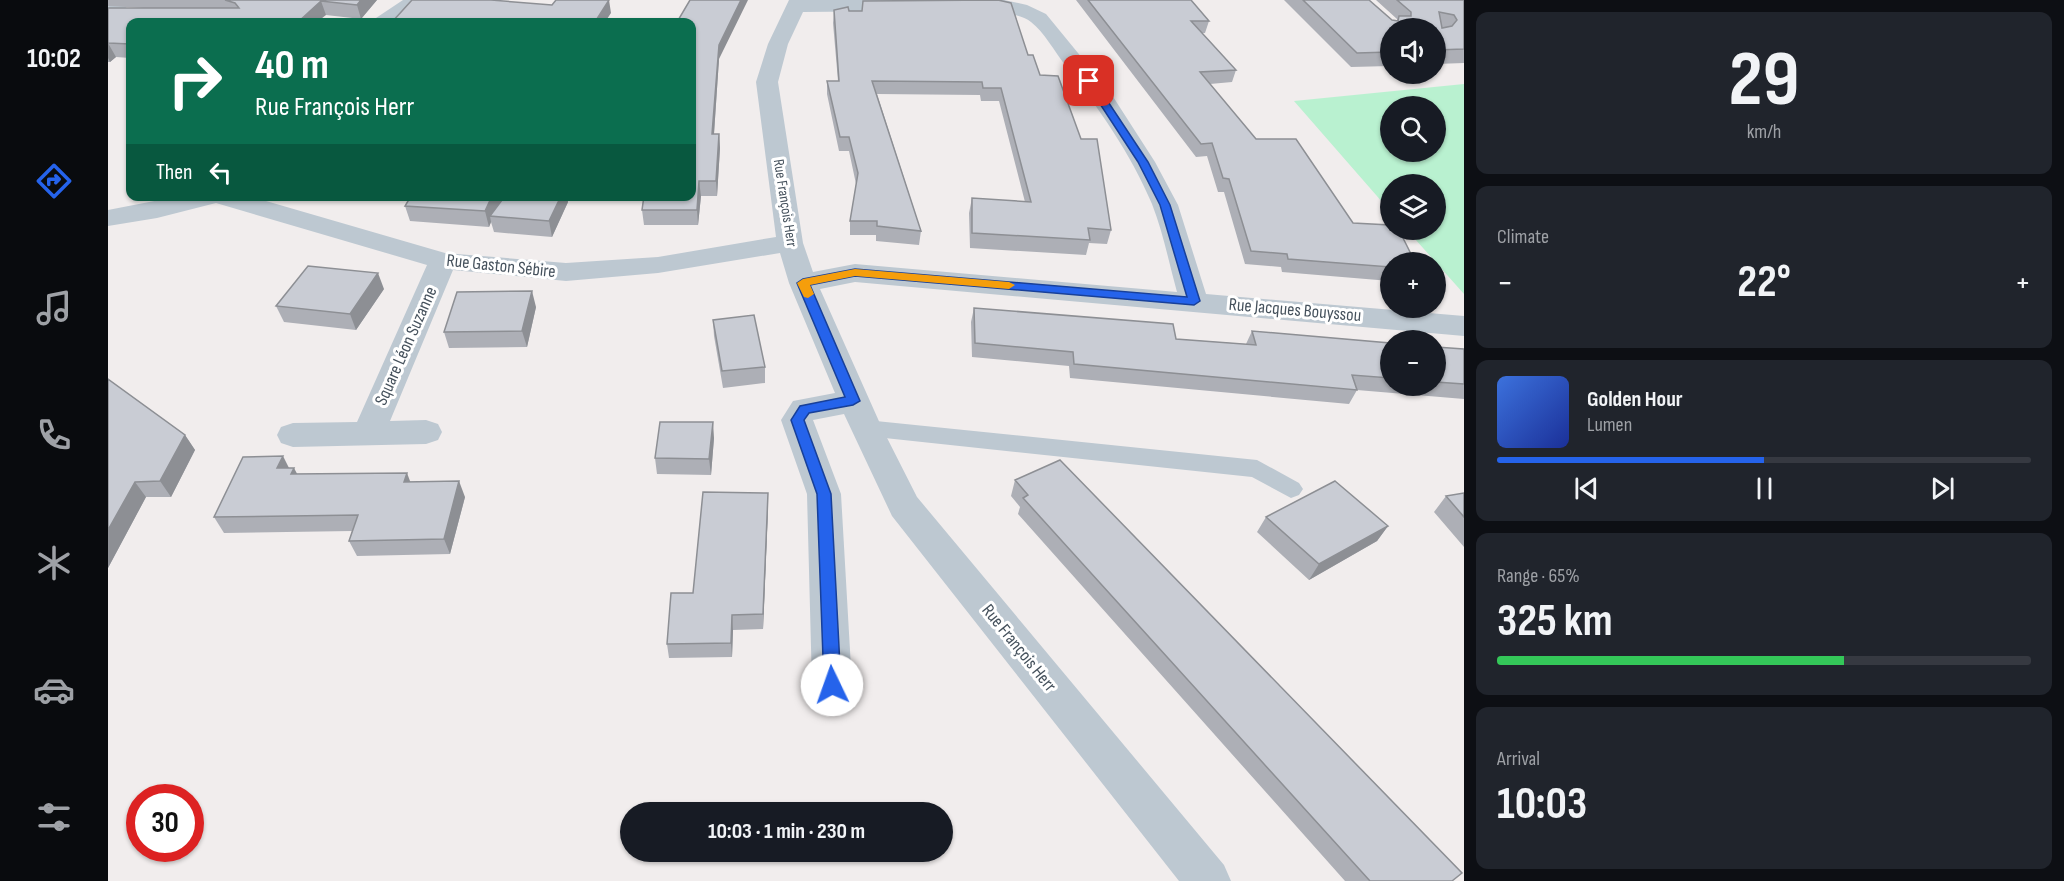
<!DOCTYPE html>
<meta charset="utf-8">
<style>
:root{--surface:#171b24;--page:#20242c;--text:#f1f3f6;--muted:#9ea1a6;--line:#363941;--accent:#2563eb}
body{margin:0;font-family:"Sofia Sans Condensed",sans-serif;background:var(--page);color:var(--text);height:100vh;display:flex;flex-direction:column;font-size:22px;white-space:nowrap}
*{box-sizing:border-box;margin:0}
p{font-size:20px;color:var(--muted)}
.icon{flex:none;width:33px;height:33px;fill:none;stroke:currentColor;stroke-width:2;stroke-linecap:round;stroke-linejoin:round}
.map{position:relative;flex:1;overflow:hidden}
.side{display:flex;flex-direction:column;gap:12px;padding:12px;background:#0d0f14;width:600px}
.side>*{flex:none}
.guide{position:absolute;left:18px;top:18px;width:570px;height:183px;border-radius:12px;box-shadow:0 2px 4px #0004;background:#0b6e4f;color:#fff;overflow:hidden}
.controls{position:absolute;left:1272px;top:18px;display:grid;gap:12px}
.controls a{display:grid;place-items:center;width:66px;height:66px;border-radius:50%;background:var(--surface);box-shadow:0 2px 4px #0004;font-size:30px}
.speed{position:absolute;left:18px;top:784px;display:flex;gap:12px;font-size:30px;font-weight:700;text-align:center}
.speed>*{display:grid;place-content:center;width:78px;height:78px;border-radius:50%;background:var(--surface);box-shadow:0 2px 4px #0004;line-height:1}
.speed .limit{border:9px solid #d22;background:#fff;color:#111}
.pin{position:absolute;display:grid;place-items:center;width:51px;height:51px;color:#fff;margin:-26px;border-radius:12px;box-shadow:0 3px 9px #0006}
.me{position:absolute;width:66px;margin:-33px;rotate:357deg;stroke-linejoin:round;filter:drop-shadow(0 0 4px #0008)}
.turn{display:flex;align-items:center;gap:21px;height:126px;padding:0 30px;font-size:27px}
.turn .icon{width:78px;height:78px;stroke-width:2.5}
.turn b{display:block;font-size:42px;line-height:51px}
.then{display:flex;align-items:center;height:57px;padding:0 30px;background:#0003;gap:12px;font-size:22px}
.big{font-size:45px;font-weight:700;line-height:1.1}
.side .tile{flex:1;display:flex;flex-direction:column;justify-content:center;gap:9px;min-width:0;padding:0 21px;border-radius:12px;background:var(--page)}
.side .dial{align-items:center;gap:0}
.dial b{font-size:78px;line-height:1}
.song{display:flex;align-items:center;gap:18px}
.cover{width:72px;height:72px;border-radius:9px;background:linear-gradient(135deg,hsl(220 70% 55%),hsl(230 70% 35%))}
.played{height:6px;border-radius:3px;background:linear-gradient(90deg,var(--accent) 50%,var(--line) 50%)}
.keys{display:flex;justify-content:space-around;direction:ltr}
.heat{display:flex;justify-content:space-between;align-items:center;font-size:33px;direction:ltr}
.charge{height:9px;border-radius:4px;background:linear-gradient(90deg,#34c759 65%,var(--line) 0)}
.trip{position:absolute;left:512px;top:802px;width:333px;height:60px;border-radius:30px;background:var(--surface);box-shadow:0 2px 4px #0004;font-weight:700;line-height:60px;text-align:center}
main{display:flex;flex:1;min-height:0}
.menu{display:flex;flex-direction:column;width:108px;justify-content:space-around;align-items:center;background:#090b0e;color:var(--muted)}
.menu .icon{width:42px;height:42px}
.menu .on{color:var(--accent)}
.menu b{font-size:27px;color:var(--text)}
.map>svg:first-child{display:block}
</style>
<main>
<nav class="menu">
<b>10:02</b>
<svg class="icon on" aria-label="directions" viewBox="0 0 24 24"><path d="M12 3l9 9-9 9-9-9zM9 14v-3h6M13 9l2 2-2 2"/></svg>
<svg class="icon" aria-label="music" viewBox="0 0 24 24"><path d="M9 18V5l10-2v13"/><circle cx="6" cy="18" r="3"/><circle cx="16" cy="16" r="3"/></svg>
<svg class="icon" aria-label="phone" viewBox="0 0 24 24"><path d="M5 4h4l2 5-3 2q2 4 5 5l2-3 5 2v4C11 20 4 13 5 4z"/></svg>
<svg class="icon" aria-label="climate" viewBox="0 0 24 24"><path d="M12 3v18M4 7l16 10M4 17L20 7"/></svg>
<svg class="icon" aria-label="car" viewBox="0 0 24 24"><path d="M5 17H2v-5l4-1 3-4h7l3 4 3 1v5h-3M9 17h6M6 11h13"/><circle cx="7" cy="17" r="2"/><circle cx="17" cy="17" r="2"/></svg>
<svg class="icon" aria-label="filters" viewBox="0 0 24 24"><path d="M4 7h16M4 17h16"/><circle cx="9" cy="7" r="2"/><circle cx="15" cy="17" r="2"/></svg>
</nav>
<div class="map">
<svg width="1356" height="881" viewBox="0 0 1356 881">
<rect width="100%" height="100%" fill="#f1eded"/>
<path fill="#b9f1d0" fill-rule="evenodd" d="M1356,84V294L1299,230H1328V184H1282V211L1186,101ZM1282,106H1328V152H1282Z"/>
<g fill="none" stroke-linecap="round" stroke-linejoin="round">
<path fill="#bdc8d1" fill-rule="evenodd" d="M758,420L1149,460L1191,483L1195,489L1191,495L1183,498L1144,477L758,436L750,434L747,428L750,422Z"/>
<path fill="#bdc8d1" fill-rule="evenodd" d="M5,0H28L7,16L0,18V3Z
M295,0H319L285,22H262Z
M681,0H802L809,5L799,11L695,12L680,44L670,82L695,243L705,272L747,264L1069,292C1061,263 1055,232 1044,204C1023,154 990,107 957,65C947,52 936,32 923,22C905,8 857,13 850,4L853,0H896L919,5L938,14L1002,92L1047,162L1070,205L1098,294L1356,316V336L747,282L712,289L774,428L809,497L1116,865L1123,881H1071L784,516L736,414L705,420L733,494L744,685L738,698L724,703L710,698L704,685L699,494L673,420L685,401L727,393L681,283L672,253L550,273L458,281L345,270L282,421L318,420L330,424L334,432L330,440L318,444L185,447L173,443L169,435L173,427L185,423L249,422L319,265L108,203L49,218L0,226V210L72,196H141L337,253L458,263L550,257L668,237L648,82L660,44Z"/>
</g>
<path fill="#adafb6" d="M0,0H269L253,19L218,15L22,22V58L8,57L2,62H0V8H35L0,6Z
M968,0H1083L1101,21L1097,33H1094L1128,70L1124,82L1102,84L1148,139L1245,223L1282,262V281L1174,272L1173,267L1137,264L1116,192H1110L1099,156L1088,157Z
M1176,0H1261L1284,20L1289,21V19L1268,0H1356V63L1328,64V28H1282V66L1243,67Z
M726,10L741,11L920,55L932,75L1003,230L999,244L981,243L978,255L862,248L861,213L864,198L917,202L891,101H873L872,95L769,94L813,231L811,245L768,241V235H742V221L748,184L741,151H731L719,94V81H730L725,23Z
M611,59L606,134H611L612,148L609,196H593L590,225H536L534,210Z
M303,196H396L394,200L397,196H459L460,202L444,237L386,232L383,222L381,227L302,221L297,206Z
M276,289L248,330L176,322L168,306Z
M428,307L419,347L341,348L336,332Z
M866,308L1068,339L1138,344L1144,331L1282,343V386H1328V347L1356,349V399L1249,390L1241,404L962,378L961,366L864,357L863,322Z
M605,320L657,367V383L615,388L606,336Z
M0,379L77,435L87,450L63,497H38L0,568Z
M606,438L603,475L549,474L547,458Z
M181,468L189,474L303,482L357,497L342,554L249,556L241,541L244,531L116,533L106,517Z
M907,480L1344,881H1237L910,514L912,507L903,496Z
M660,493V508L655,629L625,630L624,657L561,658L559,644L585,593Z
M1356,493V547L1326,512L1338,496Z
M1158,517L1280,526L1269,541L1201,580L1149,532Z"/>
<path fill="#8d8f94" d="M253,0H269L253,19L249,5Z
M501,0L503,13L497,22H487Z
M633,0H640L611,59L605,148L604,134L611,45Z
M213,1L218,15L209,22H190Z
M0,43L8,57L2,62L0,58Z
M611,134L612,148L609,196L608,181Z
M591,181L593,196L590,225L589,210Z
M384,196H396L386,217L382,216L383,222L381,227L377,211Z
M453,196H459L460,202L444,237L441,221Z
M270,273L276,289L248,330L242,314Z
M424,291L428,307L419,347L414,331Z
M605,422L606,438L603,475L601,459Z
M77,435L87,450L63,497L52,481Z
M175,456L183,472L169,468Z
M186,468L194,483L183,474Z
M299,473L305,489L296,482Z
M351,481L357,497L342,554L336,539Z
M27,482L38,497L0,568V530Z
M660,493V508L655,629V614Z
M1280,526L1269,541L1201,580L1211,564Z
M624,615L625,630L624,657L623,643Z"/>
<path fill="#c9ccd4" stroke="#8d8f94" stroke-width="1.5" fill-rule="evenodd" d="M117,0H253L249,5L213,1L190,22H22V44L0,43V8H131L127,3Z
M304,0H383L444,5L448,0H501L487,22H284Z
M582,0H633L611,45L604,134H611L608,181H591L589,210H534L536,196H584V22H569Z
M890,0L903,3L920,55H925L932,75L950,76L973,139H989L1003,230L980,228L982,240L864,233V198L923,202L893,88H875L874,82L764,81L813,231L769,226V221H742L750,173L741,137H732L719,81H731L726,10L740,7L741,11H754L755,1Z
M980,0H1083L1101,21H1083L1128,70L1092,72L1148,139H1188L1245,223L1282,225V230H1291L1307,262H1282V267L1180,259L1179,254L1143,251L1121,179L1115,178L1104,143L1093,144Z
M1195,0H1261L1284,20L1290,21L1291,16H1303V12L1289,0H1356V49L1328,50V28H1282V52L1249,53ZM1331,12L1346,15L1349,20L1344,26L1334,28Z
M303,196H384L377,211L297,206Z
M397,196H453L441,221L382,216Z
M200,266L270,273L242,314L168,306Z
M424,291L414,331L336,332L349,292Z
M866,308L1065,324L1068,339L1148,345L1144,331L1282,343V378L1244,375L1249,390L966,364L965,352L867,343Z
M646,315L657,367L614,371L605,320Z
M1328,347L1356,349V384L1328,382Z
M0,379L77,435L52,481L27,482L0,530Z
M552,422H605L601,459L547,458Z
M175,456L169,468H186L183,474L299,473L296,482L351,481L336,539L241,541L250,515L106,517L135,457Z
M952,460L1354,873L1344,881H1262L915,498L920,495L907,480Z
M1227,481L1280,526L1211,564L1158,517Z
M595,492L660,493L655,614L624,615L623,643L559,644L563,593H585Z
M1356,493V517L1338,496Z"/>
<path fill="#2563eb" stroke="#184099" stroke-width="1.5" d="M978,79H985L1040,162L1062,205L1092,301L1086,305L747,276L702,285L752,401L745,405L701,413L696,420L723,494L733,685L730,690L724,693L718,690L716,685L709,494L683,420L692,406L737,397L689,283L695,279L747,269L1079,297L1052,205L1030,162L977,81Z"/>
<path fill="#f59e0b" d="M747,269L901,282L907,285L901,289L747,276L702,285L706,294L700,298L696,297L689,283L695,279Z"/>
<g text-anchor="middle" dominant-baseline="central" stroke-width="6" stroke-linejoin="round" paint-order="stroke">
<g font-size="15" fill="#45515c" stroke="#fff">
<text transform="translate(677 203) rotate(81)">Rue François Herr</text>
</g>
<g font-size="18" fill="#45515c" stroke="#fff">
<text transform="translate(393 266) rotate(6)">Rue Gaston Sébire</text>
<text transform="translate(1187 310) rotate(5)">Rue Jacques Bouyssou</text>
<text transform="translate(298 346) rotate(-66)">Square Léon Suzanne</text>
<text transform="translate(911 648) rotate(51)">Rue François Herr</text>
</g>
</g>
</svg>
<div class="controls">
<a><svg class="icon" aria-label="sound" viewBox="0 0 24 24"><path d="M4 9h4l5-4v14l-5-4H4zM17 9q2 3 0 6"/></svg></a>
<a><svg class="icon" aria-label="search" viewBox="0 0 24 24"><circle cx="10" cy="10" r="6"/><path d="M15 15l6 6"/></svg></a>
<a><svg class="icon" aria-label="layers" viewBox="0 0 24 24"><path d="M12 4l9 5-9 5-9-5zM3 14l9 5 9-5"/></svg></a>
<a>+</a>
<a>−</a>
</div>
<div class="speed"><div class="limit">30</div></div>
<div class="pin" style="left:981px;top:81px;background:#d93025"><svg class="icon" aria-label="arrive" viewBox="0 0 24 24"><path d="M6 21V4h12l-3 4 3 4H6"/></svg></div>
<svg class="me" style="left:724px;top:685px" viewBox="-20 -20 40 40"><circle r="19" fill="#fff"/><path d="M0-13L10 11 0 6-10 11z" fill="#2563eb"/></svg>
<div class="trip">10:03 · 1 min · 230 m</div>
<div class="guide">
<div class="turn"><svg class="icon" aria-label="right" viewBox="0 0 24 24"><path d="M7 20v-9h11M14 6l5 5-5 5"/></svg><div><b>40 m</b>Rue François Herr</div></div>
<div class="then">Then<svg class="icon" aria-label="left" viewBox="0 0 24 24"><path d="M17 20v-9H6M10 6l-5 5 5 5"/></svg></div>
</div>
</div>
<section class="side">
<div class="tile dial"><b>29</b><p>km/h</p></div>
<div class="tile"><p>Climate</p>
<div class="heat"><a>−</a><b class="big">22°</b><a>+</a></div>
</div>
<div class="tile">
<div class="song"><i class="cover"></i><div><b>Golden Hour</b><p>Lumen</p></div></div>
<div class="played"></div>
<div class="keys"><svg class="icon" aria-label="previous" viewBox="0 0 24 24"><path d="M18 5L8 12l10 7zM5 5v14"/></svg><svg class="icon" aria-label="pause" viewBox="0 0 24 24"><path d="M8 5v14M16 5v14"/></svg><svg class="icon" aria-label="next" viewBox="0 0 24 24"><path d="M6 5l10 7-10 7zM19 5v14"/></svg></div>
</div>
<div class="tile"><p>Range · 65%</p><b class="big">325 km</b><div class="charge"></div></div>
<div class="tile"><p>Arrival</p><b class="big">10:03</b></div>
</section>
</main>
